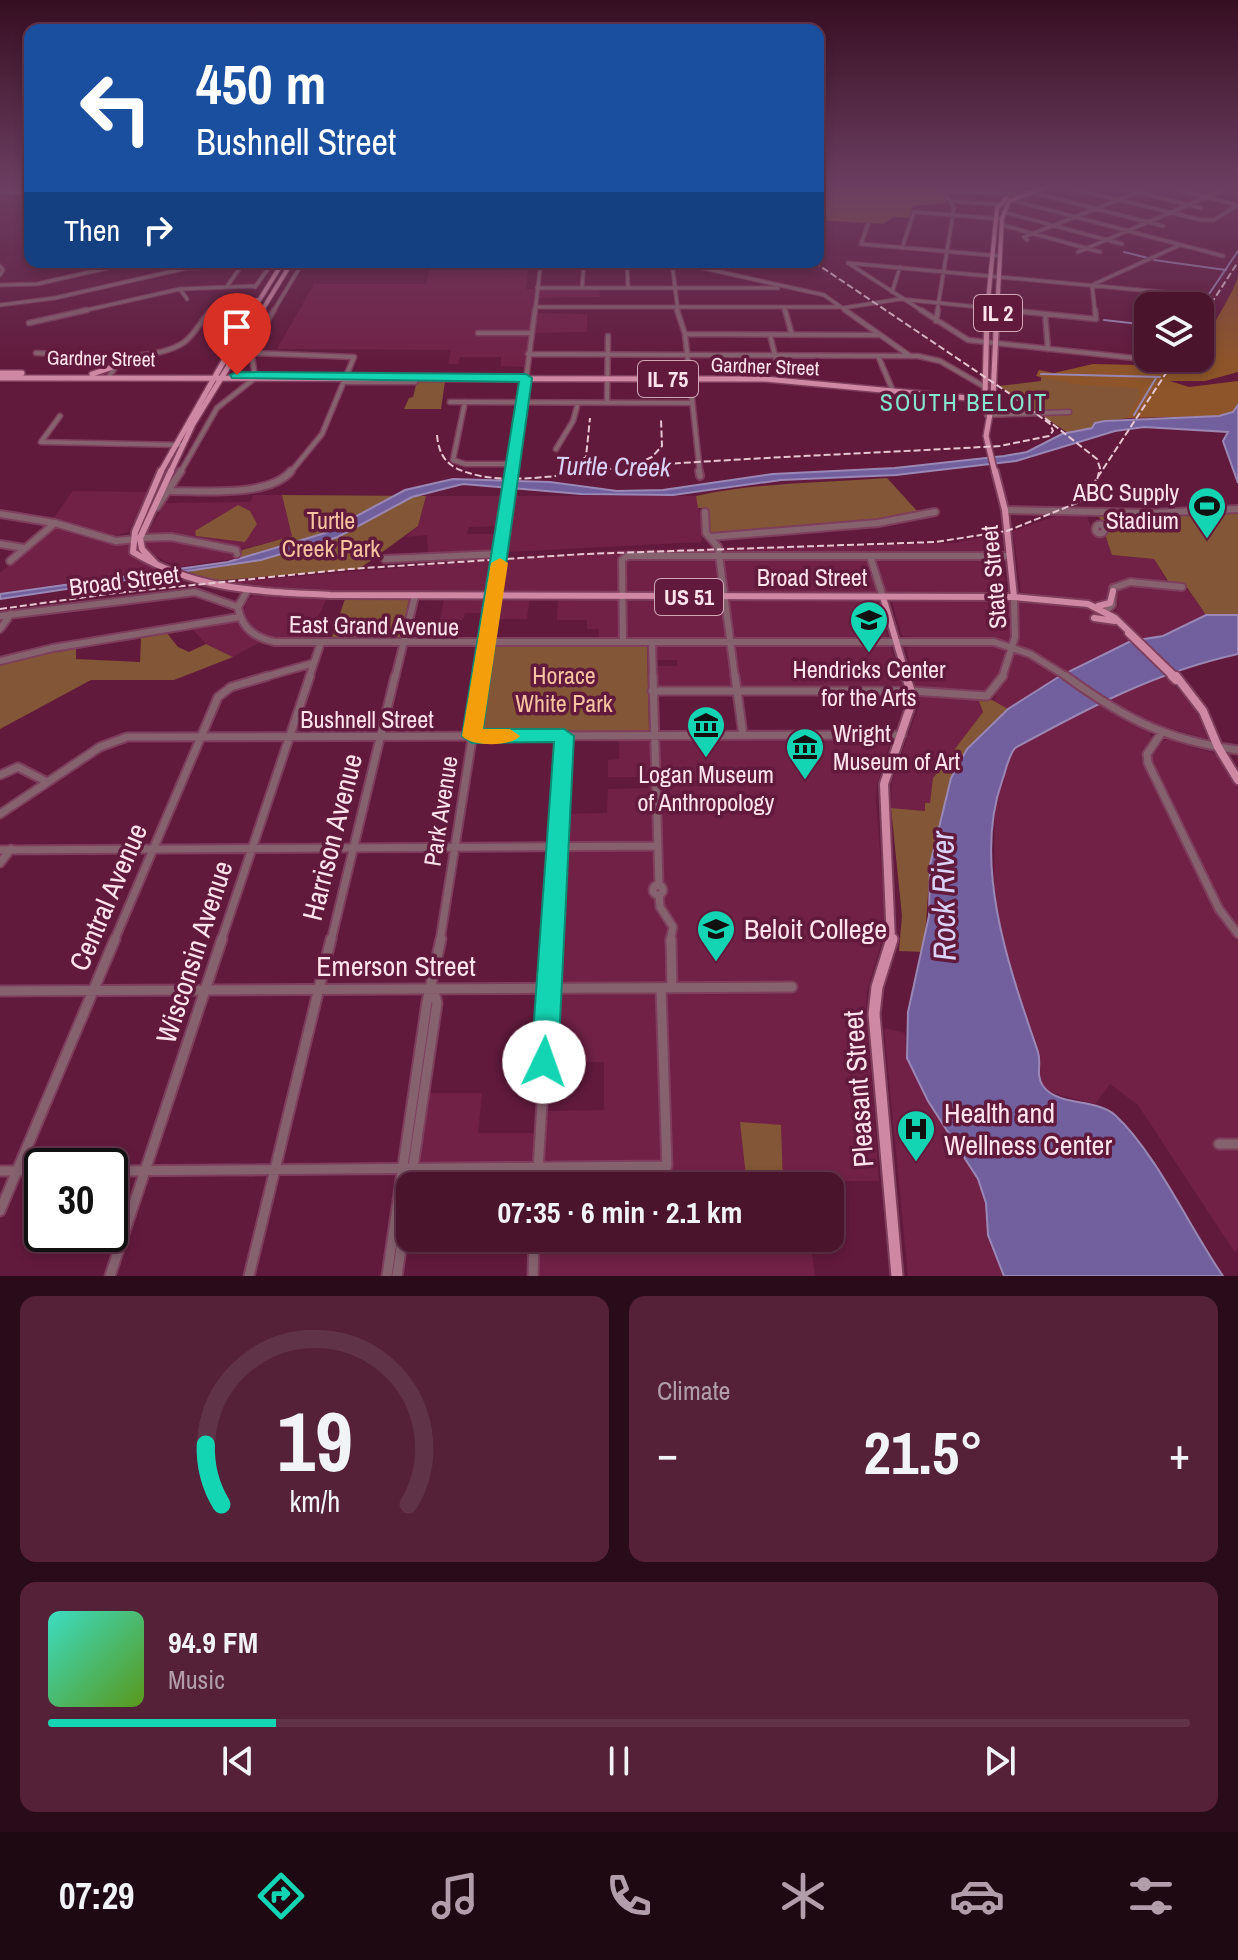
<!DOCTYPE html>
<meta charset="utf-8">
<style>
:root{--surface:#4a142d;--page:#542139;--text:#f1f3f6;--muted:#b29eaa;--line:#613349;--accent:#14d5b3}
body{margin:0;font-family:"Archivo Narrow",sans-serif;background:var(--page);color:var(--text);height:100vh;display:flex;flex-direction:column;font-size:30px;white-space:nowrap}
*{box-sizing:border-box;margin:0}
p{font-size:26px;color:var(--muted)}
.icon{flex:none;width:44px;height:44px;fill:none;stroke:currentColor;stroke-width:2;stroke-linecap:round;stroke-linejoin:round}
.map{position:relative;height:1276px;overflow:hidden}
.details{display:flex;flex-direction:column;gap:20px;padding:20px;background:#290b19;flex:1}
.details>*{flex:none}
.hud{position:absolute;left:24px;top:24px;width:800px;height:244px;border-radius:16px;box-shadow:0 4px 12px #0003,0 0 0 2px var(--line);background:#1a4fa0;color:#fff;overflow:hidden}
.tools{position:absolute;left:1134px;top:292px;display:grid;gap:16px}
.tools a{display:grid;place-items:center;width:80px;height:80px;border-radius:16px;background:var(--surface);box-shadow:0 4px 12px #0003,0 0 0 2px var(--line);font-size:40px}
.speed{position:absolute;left:24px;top:1148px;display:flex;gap:16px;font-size:40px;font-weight:700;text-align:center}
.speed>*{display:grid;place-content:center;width:104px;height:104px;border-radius:50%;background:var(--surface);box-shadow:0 4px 12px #0003,0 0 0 2px var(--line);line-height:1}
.speed .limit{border:4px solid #111;border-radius:12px;background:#fff;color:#111}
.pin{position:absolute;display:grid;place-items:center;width:68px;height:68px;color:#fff;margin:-82px -34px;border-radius:50% 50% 50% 0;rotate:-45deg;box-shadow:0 0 8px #0007}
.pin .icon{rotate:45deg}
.me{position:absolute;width:88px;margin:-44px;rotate:3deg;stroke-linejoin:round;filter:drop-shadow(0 0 6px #0008)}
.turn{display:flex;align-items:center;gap:28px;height:168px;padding:0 40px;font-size:36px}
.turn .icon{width:104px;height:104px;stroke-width:2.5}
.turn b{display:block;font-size:56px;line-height:68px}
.then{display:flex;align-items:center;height:76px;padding:0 40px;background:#0003;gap:16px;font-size:30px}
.big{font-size:60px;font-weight:700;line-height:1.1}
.details .widget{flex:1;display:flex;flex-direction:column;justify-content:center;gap:12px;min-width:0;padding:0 28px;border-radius:16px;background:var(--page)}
.details .dial{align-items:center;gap:0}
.dial svg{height:208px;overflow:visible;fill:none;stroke:var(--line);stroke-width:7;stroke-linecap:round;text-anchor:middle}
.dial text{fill:var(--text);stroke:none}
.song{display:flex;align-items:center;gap:24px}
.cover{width:96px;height:96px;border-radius:12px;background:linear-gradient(135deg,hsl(170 70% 55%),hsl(90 70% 35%))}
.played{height:8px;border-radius:4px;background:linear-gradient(90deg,var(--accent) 20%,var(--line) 20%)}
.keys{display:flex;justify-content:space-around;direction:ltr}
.heat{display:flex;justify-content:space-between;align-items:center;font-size:44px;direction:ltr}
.details .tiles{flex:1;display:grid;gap:20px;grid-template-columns:1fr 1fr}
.widget:last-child{grid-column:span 2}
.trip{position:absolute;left:396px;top:1172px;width:448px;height:80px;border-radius:16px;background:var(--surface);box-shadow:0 4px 12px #0003,0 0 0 2px var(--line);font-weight:700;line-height:80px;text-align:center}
.tabs{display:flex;height:128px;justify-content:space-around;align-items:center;background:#1e0812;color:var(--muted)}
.tabs .icon{width:56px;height:56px}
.tabs .active{color:var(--accent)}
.tabs b{font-size:36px;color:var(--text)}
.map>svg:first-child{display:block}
</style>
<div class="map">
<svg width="1238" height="1276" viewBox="0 0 1238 1276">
<rect width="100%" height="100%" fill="#621a3c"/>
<path fill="#712146" d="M432,262H529L526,289L599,288L600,297L535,298L533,313L587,314V332L529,333L526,367L501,366V357H460L458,364H448L451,350L277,349L314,284H426Z
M73,491L149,492L128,532L113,536L52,520Z
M254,495H282L293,536L242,549L239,558L178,567L153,555L145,546L148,533L165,503L250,502Z
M426,496H506L501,526L469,527L467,534H500L497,550L428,555L427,535L405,537L418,526Z
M515,496H696L704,533L701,542L506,552Z
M1061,514L1087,516L1092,531L1106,535L1112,555L1154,559L1171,588L1188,590L1206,615L1163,636L1141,638L1115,613L1119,604L1117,597L1108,596V600L1101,605L1021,592L1013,531Z
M57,526L127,544L135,556L155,570L0,593V573Z
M1001,534L1005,591L1001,594L505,592L501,589L505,559L620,550L954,543Z
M495,560L490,589L486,592H336L217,583Z
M253,595L327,598L307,640L268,638L233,657L206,644L190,627L243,618L246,603Z
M444,599L487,600V613H465L463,620H440Z
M529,600L527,619H496L501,601Z
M558,600L874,601L879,605L887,637L826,639L833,645L891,647L903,685L659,688L655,666H677V660H655L654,639H599V629H587V620H557Z
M1027,601L1089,608L1104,615L1131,641L1060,676L1008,709L993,704L996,693L986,690L977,694L983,712L933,778L930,804L926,811L891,808L892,780L920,703L906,648L932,645L929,638L902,636L892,602Z
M1163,673L1199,714L1207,739L1141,719L1107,697Z
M1098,701L1149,730L1152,740L1161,743L1170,737L1177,743L1217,754L1238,787V1251H1234L1138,1105L1110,1084L1095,1104L1049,1092L1042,1085L1012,985L994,894L995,797L1006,759L1015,748Z
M619,738L891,740L877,785L876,801L886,927L867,991L866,1011L879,1181H803V1186H499L501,1163L427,1164L419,1159L428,1093H482L478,1133H546L548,1111L604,1110V1062L550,1063L563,814L607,813L608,789L648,788L647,777H608V760L619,759Z
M884,1028L905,1033L907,1058L928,1101L977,1179L986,1203L988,1235L1004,1276H908Z
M541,1238H810L815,1276H539Z"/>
<path fill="#825636" d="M818,185H937L947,203L913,206L909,218L894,217L883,224L818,220Z
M1041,374L1133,375L1238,405L1105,421L1092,428L1068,433L999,386L1041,381Z
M417,381H445L441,409H404L409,398L413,397Z
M887,478L918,512L875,520L713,534L710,531L707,508H698L696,496C759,482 823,483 887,478Z
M282,495L426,496L418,526L359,569L212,581L189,572L239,558L242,550L292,536Z
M238,505L250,511L257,524L245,542L196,536L195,531Z
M1238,510V615H1206L1186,586L1170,584L1154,559L1112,555L1105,534L1109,530L1098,516Z
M345,599H409L402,639L331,640Z
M166,632L178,647L189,652L206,644L233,657L174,680H91L0,729V663L76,647V659L140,662L141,637Z
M647,644L649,732L479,731L491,645Z
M992,700L1008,709L967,749L951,778L930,865L924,952L899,951L902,916L891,808L925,811V803H930L933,778L983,712L979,701Z
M740,1122L781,1125L783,1186H747Z"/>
<path fill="#8e552a" d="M1238,277V372L1205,381H1170L1189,387L1238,381V405L1233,412L1219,416L1126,418L1140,396L1138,388L1081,385L1036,376L1039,370L1054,373L1093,364L1185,366L1192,358H1200C1200,340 1231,300 1238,277Z"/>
<path fill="#71609d" stroke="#9b87b5" stroke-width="2" d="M1238,405V483L1223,441L1228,432L1144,427L1115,431L1016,461L896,475L781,480L673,495L581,494L463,484L412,497L338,537L261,560L0,599V594L228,562L325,533L405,490L453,479L550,482L617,491L663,490L773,474L895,468L1004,456L1027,452L1062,434L1092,428L1095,423L1105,421L1219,416L1233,412Z
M1206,615H1238V654C1156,672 1088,708 1015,748C1007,759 1007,768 1002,781C972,866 1010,970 1038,1052C1042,1064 1035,1074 1043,1086C1058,1107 1096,1098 1115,1115C1156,1153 1190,1228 1223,1276H1004L988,1235L986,1203L978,1179L928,1101L907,1058L908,1012L929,916L930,865L951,778L967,749L1008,709L1060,676L1131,641L1163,636Z"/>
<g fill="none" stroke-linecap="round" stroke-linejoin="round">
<path stroke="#9b87b5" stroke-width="2" d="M1124,252L1148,258
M1154,260L1226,270
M1205,300L1238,251
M1104,320L1148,325
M1041,374L1160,377
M1134,415L1156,378"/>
<defs>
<path id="minor-far4" d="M1058,185L1201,220H1214L1238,205
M1109,185L1201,208
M1159,185L1238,205
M1208,185L1224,189
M943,191L1015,194
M1026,191L1163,226
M0,192H30
M1011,200L1223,256
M951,201L1005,205
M1003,212L1122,244
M868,224L861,244L1000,256
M1002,225L1100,252
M1027,240L1024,237L1156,185
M902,248L914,212L1002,219
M1078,252L1233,186
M627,262L628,288
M672,262L678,312
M676,262L824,295L848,312
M848,263L1205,296
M848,263L924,312
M0,266L3,270L0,275
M0,285L37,284L134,262
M228,285L244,262
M255,287L273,262
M537,288H778
M582,288L584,262
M180,289L187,299
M892,292L900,267
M0,305L55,298L187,268L241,267
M535,307H840
M784,307L785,312
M843,308L900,299L1027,312
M78,312L180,289L256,286
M208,312L238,306
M273,312L303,262
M535,312L541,262
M937,312L954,208L939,185
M1095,312L1092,285L1180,245"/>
<path id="minor-far3" d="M677,310L685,334L700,473
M785,310L792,335
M845,310L910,356
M921,310L968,340L1153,360
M1007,310L1096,319L1095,310
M1045,314L1048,349
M936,321L938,310
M29,323L87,310
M478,333H531
M685,334L880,335
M770,335L781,380
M36,353C76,354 148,365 183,343C195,335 201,320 211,310
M251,353L354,357L322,434L290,473
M528,354L918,356L940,361L985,387
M878,356L893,391
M108,378L125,353
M344,382H415
M450,402L691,403
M465,402L453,460L465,464H515
M607,403L608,336
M987,415L1069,412
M60,416L41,442L182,445
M556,449L573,421L578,403
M180,473L217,408L255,378L251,348L274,310
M514,473L535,310"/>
<path id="minor-far2" d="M699,471L700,476
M171,491C204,491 270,497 291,471
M157,507L181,471
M1005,510L1152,513L1238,509
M705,512L706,533L718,547L735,678
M0,514L55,523L116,541L137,539
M1095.5 529a4.5 4.5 0 1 1 9 0a4.5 4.5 0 1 1-9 0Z
M710,537L878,523L935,512
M138,538L171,537L236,550L237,554
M0,544L24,548
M870,556L883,597
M385,559L501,554
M10,561L55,523
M247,591L238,607C241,628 255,638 275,642H994L1030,654L1069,678
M1105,612L1112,605L1113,588L1130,582L1182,587
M0,616L195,592L238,607
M0,629L11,614
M623,642L622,560L627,556H1009
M652,642L653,678
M0,661L53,648L239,617
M261,678L314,663
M309,678L321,642
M395,678L415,596
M482,678L514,471
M1002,678L1015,637L1014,597"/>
<path id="minor-far1" d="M653,676L659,886
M735,676L743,735
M1066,676C1125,719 1166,740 1238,750
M652,691H912L987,696L1003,676
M1162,732L1147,754L1148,763L1219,909L1238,934
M0,775L18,767L47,782
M0,814L100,747L127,737L902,735
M0,850L657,846
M0,863L11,849
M653 890a5 5 0 1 1 10 0a5 5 0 1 1-10 0Z
M659,895L660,907L673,927L670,941
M114,941L218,697L231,687L268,676
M221,941L310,676
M331,941L395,676
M440,941L482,676
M552,941L564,736"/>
<path id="minor" d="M671,939L672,988
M0,991L792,987
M1219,1144H1238
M0,1171H42
M110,1171L667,1166L661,989
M537,1186L552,939
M0,1211L115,939
M110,1276L222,939
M249,1276L331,939
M387,1276L427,1002L441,939
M397,1276L437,1003L433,987
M533,1276L534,1238"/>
<path id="major-far4" d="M238,306L258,300
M252,312L283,262
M261,312L292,262
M987,312L997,208L1007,198
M997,312L1002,219L1009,201L1051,185"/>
<path id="major-far3" d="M987,310L985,396L989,400
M0,373H22
M92,374L116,366
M0,378L765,379L989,400
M160,473L253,310
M170,473L193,424L263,310
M995,473L986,436L993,397L997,310"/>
<path id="major-far2" d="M161,471L135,532L133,552C198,591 257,591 330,595L1014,597L1088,604L1115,618L1177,678
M995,471L1005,510L1014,597
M156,564L142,549L140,538L171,471
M883,597L907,678
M1098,606L1110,603L1113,591
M1094,618L1115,621
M1128,633L1174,678"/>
<path id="major-far1" d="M1172,676L1176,680
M1176,676L1203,711L1218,747L1238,780
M891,941L884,784L913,699L906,676"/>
<path id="major" d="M892,939L877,987L874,1014L897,1276"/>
</defs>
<use href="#minor-far4" stroke="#7e3e5c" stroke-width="5"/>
<use href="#minor-far3" stroke="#7e3e5c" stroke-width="7"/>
<use href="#minor-far2" stroke="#7e3e5c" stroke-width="10"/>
<use href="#minor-far1" stroke="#7e3e5c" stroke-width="11"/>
<use href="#minor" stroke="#7e3e5c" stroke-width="13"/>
<use href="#major-far4" stroke="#7e3e5c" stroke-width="6"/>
<use href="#major-far3" stroke="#7e3e5c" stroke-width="8"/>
<use href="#major-far2" stroke="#7e3e5c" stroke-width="10"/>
<use href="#major-far1" stroke="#7e3e5c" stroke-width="12"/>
<use href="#major" stroke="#7e3e5c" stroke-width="15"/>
<use href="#minor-far4" stroke="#86626f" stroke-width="3"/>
<use href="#minor-far3" stroke="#86626f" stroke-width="4"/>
<use href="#minor-far2" stroke="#86626f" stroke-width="6"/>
<use href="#minor-far1" stroke="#86626f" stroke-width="7"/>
<use href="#minor" stroke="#86626f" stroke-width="9"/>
<use href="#major-far4" stroke="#cf88a3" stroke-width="4"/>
<use href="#major-far3" stroke="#cf88a3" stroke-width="5"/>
<use href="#major-far2" stroke="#cf88a3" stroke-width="6"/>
<use href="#major-far1" stroke="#cf88a3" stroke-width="8"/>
<use href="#major" stroke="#cf88a3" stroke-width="11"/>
<path stroke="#e7c6d2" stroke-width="2" stroke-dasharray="7 3" stroke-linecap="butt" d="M814,262L1022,402
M1200,321L1238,262
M1045,418L1097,459L1100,468L1097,480
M437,435C439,456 447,467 469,473C515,488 591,469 639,466C759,457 880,453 1000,446L1049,436L1053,431L1050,424L1015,398
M637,464L652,457L662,446L661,419
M565,471L586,457L590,418
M0,609L116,593L349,569L584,554L935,542L1007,531L1082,501L1176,358"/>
</g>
<linearGradient id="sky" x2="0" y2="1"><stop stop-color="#360e21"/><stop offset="0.51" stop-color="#6b3e61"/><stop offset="1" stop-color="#6b3e61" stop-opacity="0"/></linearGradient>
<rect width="1238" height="364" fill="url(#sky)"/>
<path fill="#14d5b3" stroke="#0d8a74" stroke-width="2" d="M237,372L526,374L532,378L483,729H564L574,736L558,1062L554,1070L544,1074L535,1070L531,1062L554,742L472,743L462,736L519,382L232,378L230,375Z"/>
<path fill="#f59e0b" d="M500,558L508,563L483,729H510L520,736C511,747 472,747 462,736L491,563Z"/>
<defs>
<symbol id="stadium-pin" viewBox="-11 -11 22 30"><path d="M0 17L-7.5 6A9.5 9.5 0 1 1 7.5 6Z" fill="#14d5b3" stroke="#621a3c"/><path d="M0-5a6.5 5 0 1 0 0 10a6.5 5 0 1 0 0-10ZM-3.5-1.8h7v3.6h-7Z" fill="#111"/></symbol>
<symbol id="university-pin" viewBox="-11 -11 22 30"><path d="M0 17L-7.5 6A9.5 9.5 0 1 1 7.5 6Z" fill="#14d5b3" stroke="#621a3c"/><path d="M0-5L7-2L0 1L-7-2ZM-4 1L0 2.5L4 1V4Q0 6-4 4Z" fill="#111"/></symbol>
<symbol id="museum-pin" viewBox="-11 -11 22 30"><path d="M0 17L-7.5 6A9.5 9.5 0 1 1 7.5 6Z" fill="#14d5b3" stroke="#621a3c"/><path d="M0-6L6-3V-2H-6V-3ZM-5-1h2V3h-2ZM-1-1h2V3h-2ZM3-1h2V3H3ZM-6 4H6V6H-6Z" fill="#111"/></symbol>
<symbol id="hospital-pin" viewBox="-11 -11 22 30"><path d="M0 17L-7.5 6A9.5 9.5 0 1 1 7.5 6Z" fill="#14d5b3" stroke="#621a3c"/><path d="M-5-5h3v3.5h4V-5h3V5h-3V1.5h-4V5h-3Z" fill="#111"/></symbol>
</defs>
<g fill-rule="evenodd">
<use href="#stadium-pin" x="1185" y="484" width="44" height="60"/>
<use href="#university-pin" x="847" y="598" width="44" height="60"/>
<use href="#museum-pin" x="684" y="703" width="44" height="60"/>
<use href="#museum-pin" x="783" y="725" width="44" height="60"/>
<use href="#university-pin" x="694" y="907" width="44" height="60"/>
<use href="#hospital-pin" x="894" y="1107" width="44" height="60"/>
</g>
<g text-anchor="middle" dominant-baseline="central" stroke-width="7" stroke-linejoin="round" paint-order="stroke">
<g font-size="20" fill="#fee3ec" stroke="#621a3c">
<text transform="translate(101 358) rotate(1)">Gardner Street</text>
<text transform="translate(765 366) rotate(2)">Gardner Street</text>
</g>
<g fill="#621a3c" stroke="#cfa7b7" stroke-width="2">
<rect x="974" y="295" width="48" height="36" rx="6"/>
<rect x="638" y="361" width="60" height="36" rx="6"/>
<rect x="655" y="579" width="68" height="36" rx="6"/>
</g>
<g font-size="22" font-weight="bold" fill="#fee3ec">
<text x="998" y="313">IL 2</text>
<text x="668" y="379">IL 75</text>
<text x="689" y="597">US 51</text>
</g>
<g font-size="24" letter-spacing="2" fill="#84e6cd" stroke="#621a3c">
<text x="964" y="402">SOUTH BELOIT</text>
</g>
<g font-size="24" fill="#fee3ec" stroke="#621a3c">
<text x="1179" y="492" text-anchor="end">ABC Supply<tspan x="1179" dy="28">Stadium</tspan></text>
<text x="869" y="669">Hendricks Center<tspan x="869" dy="28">for the Arts</tspan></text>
<text x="833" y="733" text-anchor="start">Wright<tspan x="833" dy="28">Museum of Art</tspan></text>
<text x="706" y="774">Logan Museum<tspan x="706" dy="28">of Anthropology</tspan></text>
</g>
<g font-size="24" fill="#f7c3a0" stroke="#621a3c">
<text x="331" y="520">Turtle<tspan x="331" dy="28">Creek Park</tspan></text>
<text x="564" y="675">Horace<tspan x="564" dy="28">White Park</tspan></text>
</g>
<g font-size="24" fill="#fee3ec" stroke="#621a3c">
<text x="812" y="577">Broad Street</text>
<text transform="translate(993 577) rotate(-95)">State Street</text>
<text transform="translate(124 580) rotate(-7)">Broad Street</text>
<text transform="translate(374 625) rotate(1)">East Grand Avenue</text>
<text x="367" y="719">Bushnell Street</text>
<text transform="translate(440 811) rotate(-81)">Park Avenue</text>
</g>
<g font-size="26" font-style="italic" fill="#dad2f7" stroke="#621a3c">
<text transform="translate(613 466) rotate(1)">Turtle Creek</text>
</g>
<g font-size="28" fill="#fee3ec" stroke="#621a3c">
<text transform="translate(332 837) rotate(-76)">Harrison Avenue</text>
<text transform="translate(108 897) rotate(-67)">Central Avenue</text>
<text transform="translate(194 952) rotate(-72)">Wisconsin Avenue</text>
<text x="396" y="966">Emerson Street</text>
<text transform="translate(858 1089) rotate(-94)">Pleasant Street</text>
</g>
<g font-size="28" fill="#fee3ec" stroke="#621a3c" text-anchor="start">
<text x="744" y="929">Beloit College</text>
<text x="944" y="1113">Health and<tspan x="944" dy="32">Wellness Center</tspan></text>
</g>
<g font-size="32" font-style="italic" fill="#dad2f7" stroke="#621a3c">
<text transform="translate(943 896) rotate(-91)">Rock River</text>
</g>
</g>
</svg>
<div class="tools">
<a><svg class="icon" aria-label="layers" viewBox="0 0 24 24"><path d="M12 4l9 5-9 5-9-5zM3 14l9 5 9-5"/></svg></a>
</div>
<div class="speed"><div class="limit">30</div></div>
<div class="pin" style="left:237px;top:375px;background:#d93025"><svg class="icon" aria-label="arrive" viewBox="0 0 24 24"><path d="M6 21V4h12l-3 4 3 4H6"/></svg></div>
<svg class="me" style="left:544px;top:1062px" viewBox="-20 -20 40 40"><circle r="19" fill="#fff"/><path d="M0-13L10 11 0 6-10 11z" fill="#14d5b3"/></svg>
<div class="trip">07:35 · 6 min · 2.1 km</div>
<div class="hud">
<div class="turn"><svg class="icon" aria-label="left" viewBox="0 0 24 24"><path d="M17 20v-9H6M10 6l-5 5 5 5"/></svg><div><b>450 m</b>Bushnell Street</div></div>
<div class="then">Then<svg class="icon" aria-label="right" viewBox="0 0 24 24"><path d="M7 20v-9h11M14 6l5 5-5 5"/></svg></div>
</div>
</div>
<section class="details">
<div class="tiles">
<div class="widget dial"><svg viewBox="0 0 100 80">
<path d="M14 69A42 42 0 1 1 86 69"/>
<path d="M14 69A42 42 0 0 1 8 46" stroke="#14d5b3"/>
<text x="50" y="56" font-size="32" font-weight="700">19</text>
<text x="50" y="72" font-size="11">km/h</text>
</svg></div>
<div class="widget"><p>Climate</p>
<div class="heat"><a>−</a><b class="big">21.5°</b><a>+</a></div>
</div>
<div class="widget">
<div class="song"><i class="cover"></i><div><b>94.9 FM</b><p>Music</p></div></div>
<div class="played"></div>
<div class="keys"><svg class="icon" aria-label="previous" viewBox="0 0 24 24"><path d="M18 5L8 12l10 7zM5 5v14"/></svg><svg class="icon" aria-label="pause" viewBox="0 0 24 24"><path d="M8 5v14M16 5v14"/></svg><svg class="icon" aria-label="next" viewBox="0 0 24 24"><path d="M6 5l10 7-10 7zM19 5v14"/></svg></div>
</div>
</div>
</section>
<nav class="tabs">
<b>07:29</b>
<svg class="icon active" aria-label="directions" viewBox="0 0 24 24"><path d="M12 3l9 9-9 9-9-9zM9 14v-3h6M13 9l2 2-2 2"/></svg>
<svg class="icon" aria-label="music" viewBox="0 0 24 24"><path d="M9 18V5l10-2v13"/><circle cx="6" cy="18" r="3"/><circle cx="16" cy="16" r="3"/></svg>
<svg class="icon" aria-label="phone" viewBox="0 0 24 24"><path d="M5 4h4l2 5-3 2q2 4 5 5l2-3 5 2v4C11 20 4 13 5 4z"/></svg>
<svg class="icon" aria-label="climate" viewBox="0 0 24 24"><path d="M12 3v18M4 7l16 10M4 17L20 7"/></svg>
<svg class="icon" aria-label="car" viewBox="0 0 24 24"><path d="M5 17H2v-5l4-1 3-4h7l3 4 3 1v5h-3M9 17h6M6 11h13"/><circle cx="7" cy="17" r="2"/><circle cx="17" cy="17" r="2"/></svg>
<svg class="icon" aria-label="filters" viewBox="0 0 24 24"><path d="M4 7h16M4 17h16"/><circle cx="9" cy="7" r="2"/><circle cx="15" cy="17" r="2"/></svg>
</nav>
